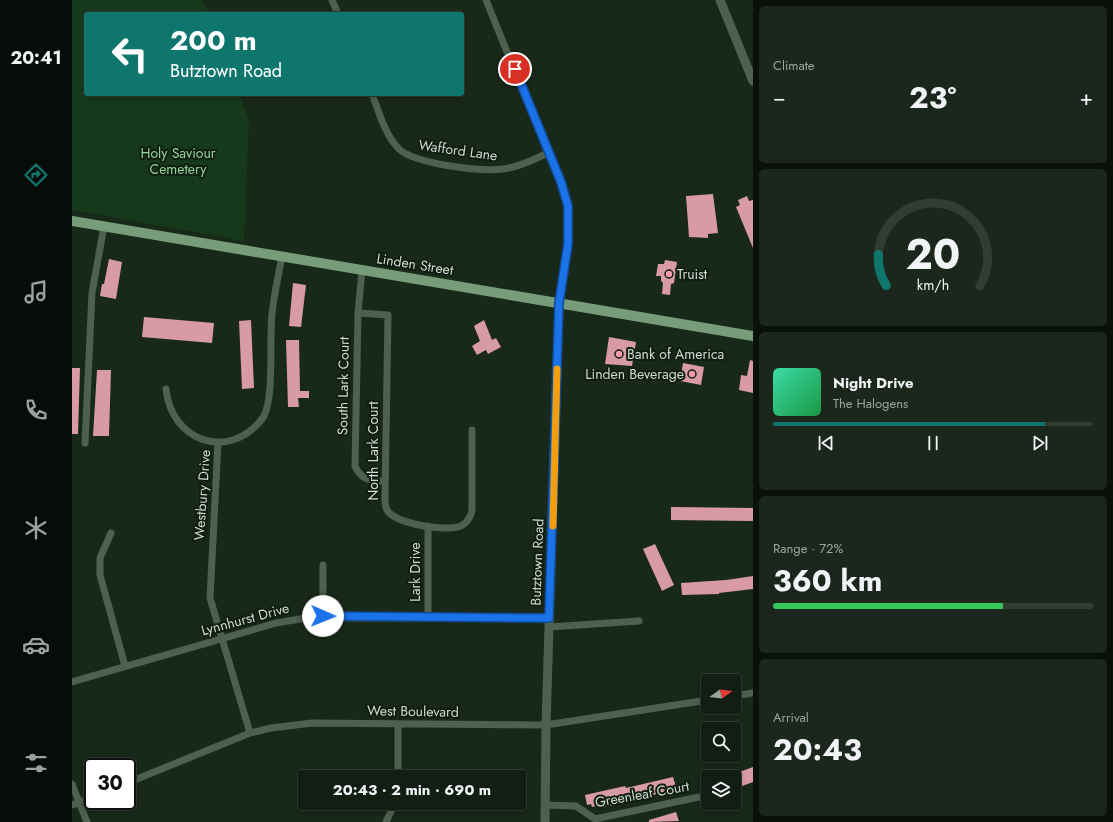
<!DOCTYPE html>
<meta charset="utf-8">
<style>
:root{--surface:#121e13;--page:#1b271c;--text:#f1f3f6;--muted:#9ca2a0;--line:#313c33;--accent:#0f766e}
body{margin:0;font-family:Jost,sans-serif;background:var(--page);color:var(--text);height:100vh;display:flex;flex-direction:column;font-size:15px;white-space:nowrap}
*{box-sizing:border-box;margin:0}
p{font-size:13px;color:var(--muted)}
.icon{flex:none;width:22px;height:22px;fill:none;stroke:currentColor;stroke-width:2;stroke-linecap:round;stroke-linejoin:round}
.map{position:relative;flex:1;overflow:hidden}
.drawer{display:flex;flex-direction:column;gap:6px;padding:6px;background:#0a100a;width:360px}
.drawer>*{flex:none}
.top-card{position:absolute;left:12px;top:12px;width:380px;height:84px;border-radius:4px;box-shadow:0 2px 6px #0003,0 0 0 1px var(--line);background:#0f766e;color:#fff;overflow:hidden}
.needle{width:26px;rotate:75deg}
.buttons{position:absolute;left:629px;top:674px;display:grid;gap:8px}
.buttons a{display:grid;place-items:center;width:40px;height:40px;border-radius:4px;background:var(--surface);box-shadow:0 2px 6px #0003,0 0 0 1px var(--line);font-size:20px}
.speed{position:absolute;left:12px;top:758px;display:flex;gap:8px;font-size:20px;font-weight:700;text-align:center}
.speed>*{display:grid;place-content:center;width:52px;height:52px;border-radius:50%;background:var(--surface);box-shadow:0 2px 6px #0003,0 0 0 1px var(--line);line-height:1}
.speed .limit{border:2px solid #111;border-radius:6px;background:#fff;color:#111}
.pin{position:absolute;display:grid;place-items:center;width:34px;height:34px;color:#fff;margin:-17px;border:2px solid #fff;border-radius:50%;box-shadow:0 1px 4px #0007}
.me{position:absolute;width:44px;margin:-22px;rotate:91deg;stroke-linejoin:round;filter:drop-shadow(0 0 3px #0008)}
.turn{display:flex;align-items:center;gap:14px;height:84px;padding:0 20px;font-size:18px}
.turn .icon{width:52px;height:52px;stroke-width:2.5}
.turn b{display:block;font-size:28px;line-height:34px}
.big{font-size:30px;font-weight:700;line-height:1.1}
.drawer .card{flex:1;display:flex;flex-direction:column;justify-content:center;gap:6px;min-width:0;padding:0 14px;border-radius:6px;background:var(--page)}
.drawer .dial{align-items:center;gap:0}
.dial svg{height:104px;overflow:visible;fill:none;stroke:var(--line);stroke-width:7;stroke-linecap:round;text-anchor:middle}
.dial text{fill:var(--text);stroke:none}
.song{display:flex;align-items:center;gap:12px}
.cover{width:48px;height:48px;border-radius:6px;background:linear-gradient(135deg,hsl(160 70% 55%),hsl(140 70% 35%))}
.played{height:4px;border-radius:2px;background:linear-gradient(90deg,var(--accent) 85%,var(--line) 85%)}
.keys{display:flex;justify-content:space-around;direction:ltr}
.heat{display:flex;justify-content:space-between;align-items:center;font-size:22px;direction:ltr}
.charge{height:6px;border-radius:3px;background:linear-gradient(90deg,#34c759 72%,var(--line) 0)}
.trip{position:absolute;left:226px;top:770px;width:228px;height:40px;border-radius:4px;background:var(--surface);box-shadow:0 2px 6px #0003,0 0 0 1px var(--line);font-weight:700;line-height:40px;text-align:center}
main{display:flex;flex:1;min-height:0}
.menu{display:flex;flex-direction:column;width:72px;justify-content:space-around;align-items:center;background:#070c08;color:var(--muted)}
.menu .icon{width:28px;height:28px}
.menu .active{color:var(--accent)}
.menu b{font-size:18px;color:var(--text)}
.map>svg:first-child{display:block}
</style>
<main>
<nav class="menu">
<b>20:41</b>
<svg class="icon active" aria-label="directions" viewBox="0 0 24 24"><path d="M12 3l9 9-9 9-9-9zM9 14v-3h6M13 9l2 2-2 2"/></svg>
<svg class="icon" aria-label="music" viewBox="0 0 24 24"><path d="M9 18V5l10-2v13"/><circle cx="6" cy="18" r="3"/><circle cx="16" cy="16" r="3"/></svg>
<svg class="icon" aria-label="phone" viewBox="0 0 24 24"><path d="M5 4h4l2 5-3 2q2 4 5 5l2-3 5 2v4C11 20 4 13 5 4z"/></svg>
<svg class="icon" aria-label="climate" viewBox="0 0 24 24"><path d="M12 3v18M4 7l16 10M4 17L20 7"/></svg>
<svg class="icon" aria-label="car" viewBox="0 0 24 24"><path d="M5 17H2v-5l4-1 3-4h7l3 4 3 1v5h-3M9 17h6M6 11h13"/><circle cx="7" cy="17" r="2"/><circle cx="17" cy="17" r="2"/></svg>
<svg class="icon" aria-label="filters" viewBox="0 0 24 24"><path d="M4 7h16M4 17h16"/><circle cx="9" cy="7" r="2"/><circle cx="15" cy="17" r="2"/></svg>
</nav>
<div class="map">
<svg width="681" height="822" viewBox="0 0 681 822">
<rect width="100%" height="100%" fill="#182819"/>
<path fill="#16391b" d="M0,0H130L137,14H14V94H167L177,121L172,241L0,210Z"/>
<path fill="#d99aa7" d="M641,194L646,233L636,234V238L617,237L614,196Z
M675,196L677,201L681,200V248L664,207L668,205L666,200Z
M37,259L50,262L44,299L28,296L30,284H32Z
M593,260L605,262L602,283L599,284L598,295L590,294L591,283L589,281V276H584L586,264H592Z
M221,283L234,285L229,327L217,326Z
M72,317L142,323L140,343L70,337Z
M179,320L182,388L170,389L167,321Z
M412,320L420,340L424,338L429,347L416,354L414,350L405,355L400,346L408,341L402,326Z
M537,337L564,342L560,366L533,364Z
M214,340H227L228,391H237V398H226L227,407H216Z
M678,360L681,361V393L667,390L669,375L675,376Z
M611,363L632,367L629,385L608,381Z
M0,368H8L6,434H0Z
M25,370H39L37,436H21Z
M599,507L681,508V521L599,520Z
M583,544L602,585L590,591L571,549Z
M681,576V589L647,593V594L610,595L609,583L654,580Z
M681,767V782L662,789V774Z
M601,777L604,787L600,788V790L570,798L569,793L556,797L541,801L542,805L532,807L531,804L520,807L519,804L515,805L513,795L553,786L554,788Z
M604,812L607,821L577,822V820Z"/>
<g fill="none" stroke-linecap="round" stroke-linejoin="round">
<path stroke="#4e604f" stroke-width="7" d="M260,0L266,14
M414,0L493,195C502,230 493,267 487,303
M300,94C307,112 313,135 327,149C343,164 409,172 431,169C447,167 463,159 478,152
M290,270L286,313L283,466C289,480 299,481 313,481
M286,313L316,315L313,497C313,501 313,506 315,510C323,524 374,532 389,526C395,523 398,518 400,511V430
M94,389C99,441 156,462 190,419C203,402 197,338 200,314C202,295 206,276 210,257
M13,443L20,293L32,226
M146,443L138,598L178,733
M39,533L28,558V575L53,666
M251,565V617
M356,618V526
M477,627L567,621
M0,682L204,623L234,618H477
M662,696L681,693
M326,724V777
M55,783L178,733L199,728L240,723L474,725L636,700
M0,784L15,822
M0,805L21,797
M473,805L504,806L523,819L627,797
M314,822L323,803"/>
<path stroke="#4e604f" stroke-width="9" d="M648,0L681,81
M473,822L474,725L487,303"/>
<path stroke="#779c79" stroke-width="10" d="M0,221L681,336"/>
</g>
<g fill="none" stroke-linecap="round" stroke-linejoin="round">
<defs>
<path id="route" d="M251,616L477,618L487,303L496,244V206L489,182L443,69"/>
</defs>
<use href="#route" stroke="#114b97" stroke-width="10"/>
<use href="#route" stroke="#1a73e8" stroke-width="7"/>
<path stroke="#f59e0b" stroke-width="7" d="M481,526L485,369"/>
</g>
<g fill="#f29aad" stroke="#0f1e10" stroke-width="1.5">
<circle cx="597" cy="274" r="4"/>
<circle cx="547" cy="354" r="4"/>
<circle cx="620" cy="374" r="4"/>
</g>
<g text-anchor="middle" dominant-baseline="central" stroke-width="4" stroke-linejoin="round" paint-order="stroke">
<g font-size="14" fill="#d1dbd1" stroke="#0f1e10">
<text transform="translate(386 150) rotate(8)">Wafford Lane</text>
<text transform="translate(343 264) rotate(9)">Linden Street</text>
<text transform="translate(271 386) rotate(-89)">South Lark Court</text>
<text transform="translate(301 451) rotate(-90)">North Lark Court</text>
<text transform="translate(130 495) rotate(-86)">Westbury Drive</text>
<text transform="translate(465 562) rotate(-88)">Butztown Road</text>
<text transform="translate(343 572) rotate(-90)">Lark Drive</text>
<text transform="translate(173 619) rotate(-15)">Lynnhurst Drive</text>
<text transform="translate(341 711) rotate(1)">West Boulevard</text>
<text transform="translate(570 794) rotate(-10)">Greenleaf Court</text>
</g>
<g font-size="14" fill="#93d498" stroke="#0f1e10">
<text x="106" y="153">Holy Saviour<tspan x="106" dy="16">Cemetery</tspan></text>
</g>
<g font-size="14" fill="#d1dbd1" stroke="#0f1e10" text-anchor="start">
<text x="605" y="274">Truist</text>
<text x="555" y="354">Bank of America</text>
<text x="612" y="374" text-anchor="end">Linden Beverage</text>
</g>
</g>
</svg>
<div class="buttons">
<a><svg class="needle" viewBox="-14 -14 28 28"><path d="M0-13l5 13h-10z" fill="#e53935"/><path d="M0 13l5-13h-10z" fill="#9ca2a0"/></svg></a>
<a><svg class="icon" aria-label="search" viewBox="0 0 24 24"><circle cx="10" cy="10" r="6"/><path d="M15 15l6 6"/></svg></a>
<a><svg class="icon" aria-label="layers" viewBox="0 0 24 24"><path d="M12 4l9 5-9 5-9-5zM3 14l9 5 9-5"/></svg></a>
</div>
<div class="speed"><div class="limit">30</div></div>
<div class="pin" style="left:443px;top:69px;background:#d93025"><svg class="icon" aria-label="arrive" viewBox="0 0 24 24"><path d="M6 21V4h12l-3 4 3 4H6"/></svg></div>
<svg class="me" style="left:251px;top:616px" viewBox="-20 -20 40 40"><circle r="19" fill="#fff"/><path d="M0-13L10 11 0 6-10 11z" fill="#1a73e8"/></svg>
<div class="trip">20:43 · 2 min · 690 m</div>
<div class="top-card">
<div class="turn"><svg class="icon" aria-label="left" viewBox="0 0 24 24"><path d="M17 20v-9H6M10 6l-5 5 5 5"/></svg><div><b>200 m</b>Butztown Road</div></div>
</div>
</div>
<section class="drawer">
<div class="card"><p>Climate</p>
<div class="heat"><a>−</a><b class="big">23°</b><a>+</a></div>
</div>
<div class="card dial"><svg viewBox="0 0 100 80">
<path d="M14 69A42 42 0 1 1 86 69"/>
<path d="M14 69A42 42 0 0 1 8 45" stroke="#0f766e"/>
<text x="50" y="56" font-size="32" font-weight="700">20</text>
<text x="50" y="72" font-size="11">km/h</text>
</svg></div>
<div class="card">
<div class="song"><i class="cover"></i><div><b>Night Drive</b><p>The Halogens</p></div></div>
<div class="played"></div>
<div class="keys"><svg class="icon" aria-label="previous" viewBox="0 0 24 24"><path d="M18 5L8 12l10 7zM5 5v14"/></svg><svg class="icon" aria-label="pause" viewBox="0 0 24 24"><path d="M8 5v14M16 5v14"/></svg><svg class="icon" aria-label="next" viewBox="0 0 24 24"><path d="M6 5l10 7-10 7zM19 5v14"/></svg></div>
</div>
<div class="card"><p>Range · 72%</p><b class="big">360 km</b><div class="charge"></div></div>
<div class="card"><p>Arrival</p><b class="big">20:43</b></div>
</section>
</main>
